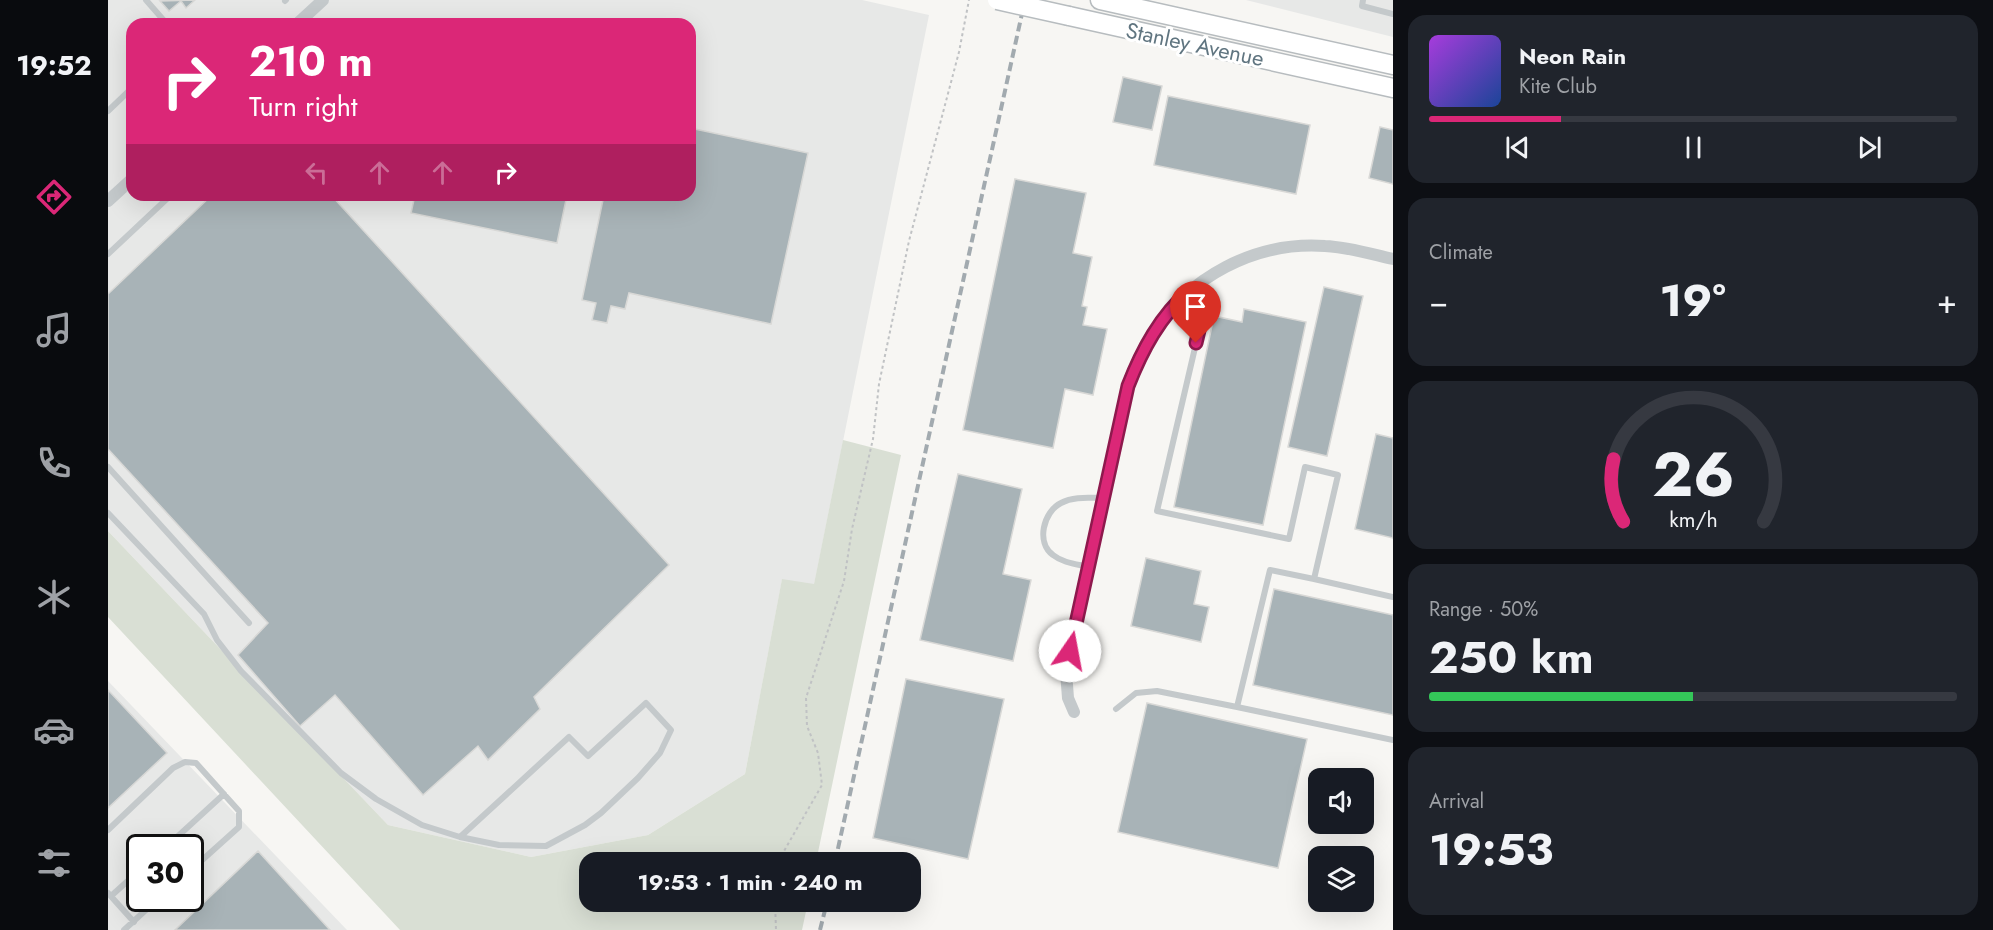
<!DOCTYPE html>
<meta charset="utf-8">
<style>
:root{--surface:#171b24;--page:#20242c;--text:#f1f3f6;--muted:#9ea1a6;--line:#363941;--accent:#db2777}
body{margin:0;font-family:Jost,sans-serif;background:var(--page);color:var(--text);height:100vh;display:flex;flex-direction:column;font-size:22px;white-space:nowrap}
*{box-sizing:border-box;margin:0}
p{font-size:20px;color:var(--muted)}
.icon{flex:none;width:33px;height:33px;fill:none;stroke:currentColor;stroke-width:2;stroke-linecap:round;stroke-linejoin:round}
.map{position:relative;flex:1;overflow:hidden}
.drawer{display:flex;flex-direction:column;gap:15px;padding:15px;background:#0d0f14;width:600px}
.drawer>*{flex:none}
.banner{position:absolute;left:18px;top:18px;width:570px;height:183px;border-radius:18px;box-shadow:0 6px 24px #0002;background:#db2777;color:#fff;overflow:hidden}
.tools{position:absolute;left:1200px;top:768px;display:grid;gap:12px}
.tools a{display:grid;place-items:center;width:66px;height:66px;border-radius:12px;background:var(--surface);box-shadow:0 6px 24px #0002;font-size:30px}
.speed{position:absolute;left:18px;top:834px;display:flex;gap:12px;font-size:30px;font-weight:700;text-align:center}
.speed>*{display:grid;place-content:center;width:78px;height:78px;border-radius:50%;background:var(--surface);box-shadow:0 6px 24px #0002;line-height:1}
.speed .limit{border:3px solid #111;border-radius:9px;background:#fff;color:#111}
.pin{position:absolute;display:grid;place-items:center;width:51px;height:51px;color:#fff;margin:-62px -26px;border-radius:50% 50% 50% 0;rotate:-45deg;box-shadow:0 0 6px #0007}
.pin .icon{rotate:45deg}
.me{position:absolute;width:66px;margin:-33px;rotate:12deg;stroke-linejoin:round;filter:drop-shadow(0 0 4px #0008)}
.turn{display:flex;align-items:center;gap:21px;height:126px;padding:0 24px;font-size:27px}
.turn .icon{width:78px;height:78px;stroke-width:2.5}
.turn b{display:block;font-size:42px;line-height:51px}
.lanes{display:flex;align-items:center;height:57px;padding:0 24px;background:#0003;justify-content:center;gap:30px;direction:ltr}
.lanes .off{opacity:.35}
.big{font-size:45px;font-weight:700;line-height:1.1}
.drawer .widget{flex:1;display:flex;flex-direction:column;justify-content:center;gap:9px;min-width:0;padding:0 21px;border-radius:18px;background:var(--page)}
.drawer .dial{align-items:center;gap:0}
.dial svg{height:156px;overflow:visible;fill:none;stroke:var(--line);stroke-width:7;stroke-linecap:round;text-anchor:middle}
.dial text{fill:var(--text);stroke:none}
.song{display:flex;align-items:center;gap:18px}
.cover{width:72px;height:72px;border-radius:9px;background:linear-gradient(135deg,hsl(280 70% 55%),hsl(220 70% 35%))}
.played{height:6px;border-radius:3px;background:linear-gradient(90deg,var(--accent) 25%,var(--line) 25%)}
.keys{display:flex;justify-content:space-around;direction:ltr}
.heat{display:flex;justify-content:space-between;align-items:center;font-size:33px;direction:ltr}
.charge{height:9px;border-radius:4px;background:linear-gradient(90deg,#34c759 50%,var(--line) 0)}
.trip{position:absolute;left:471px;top:852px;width:342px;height:60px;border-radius:18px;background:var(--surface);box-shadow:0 6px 24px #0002;font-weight:700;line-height:60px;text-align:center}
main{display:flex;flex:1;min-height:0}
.tabs{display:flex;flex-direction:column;width:108px;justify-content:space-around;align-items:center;background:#090b0e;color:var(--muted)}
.tabs .icon{width:42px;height:42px}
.tabs .selected{color:var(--accent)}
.tabs b{font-size:27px;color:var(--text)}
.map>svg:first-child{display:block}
</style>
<main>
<nav class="tabs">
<b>19:52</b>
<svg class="icon selected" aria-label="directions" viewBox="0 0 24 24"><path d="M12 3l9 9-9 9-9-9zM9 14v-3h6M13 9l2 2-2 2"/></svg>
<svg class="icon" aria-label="music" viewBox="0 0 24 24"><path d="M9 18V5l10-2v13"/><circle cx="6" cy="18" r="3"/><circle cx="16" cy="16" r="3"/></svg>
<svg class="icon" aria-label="phone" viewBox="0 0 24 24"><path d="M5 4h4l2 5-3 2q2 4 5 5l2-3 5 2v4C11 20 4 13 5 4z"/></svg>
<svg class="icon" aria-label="climate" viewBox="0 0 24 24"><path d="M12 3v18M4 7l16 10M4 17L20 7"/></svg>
<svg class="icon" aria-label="car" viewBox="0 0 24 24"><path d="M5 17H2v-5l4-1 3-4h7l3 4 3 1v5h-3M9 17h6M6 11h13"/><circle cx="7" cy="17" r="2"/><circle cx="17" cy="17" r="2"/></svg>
<svg class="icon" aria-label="filters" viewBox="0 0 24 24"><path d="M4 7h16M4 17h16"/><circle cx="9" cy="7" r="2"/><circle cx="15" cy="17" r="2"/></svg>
</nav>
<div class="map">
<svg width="1285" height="930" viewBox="0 0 1285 930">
<rect width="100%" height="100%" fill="#f7f6f3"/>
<path fill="#e7e8e7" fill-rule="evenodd" d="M0,0H754L821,15L706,585L674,580L637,774L540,835L423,857L280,825L0,531ZM24,24H582V195H24Z
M1138,0H1285V37Z
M0,681L239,930H0ZM32,848H82V898H32Z"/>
<path fill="#d9dfd4" d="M735,440L793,455L708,862H482V902H700L694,930H292L0,617V531L280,825L423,857L540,835L637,774L674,579L706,584Z"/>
<path fill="#a8b3b7" stroke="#d8d8d6" stroke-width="1.5" d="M87,0L78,8L73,1L61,11L52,1Z
M1015,77L1054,86L1044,130L1005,122Z
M1060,96L1202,125L1188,194L1046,165Z
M1272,127L1285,130V184L1261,178Z
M582,128L700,153L663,324L521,293L517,309L503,306L499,323L484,320L488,303L474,300L496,195H582Z
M907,179L978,193L965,253L984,257L974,306L979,307L975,325L999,329L985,395L957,389L945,448L855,430Z
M104,195H223L561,565L426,697L432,709L380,760L370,746L315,795L227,695L192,726L130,655L160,623L0,449V294Z
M307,195H459L449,243L303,213Z
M1216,287L1255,296L1219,456L1180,447Z
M1136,309L1198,322L1155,525L1066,507L1106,316L1134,322Z
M1268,434L1285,438V538L1247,529Z
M850,474L914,489L895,574L923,580L905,661L812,640Z
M1038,558L1093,571L1086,604L1101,607L1093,642L1023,626Z
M1166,589L1285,615V715L1145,685Z
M798,679L896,699L860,859L765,838Z
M0,690L59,753L0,808Z
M1039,703L1199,739L1170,868L1010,832Z
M150,851L222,930H67Z"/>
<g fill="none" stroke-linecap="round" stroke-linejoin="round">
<defs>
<path id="primary" d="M992,0L1285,65
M961,16L1285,88"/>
</defs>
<use href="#primary" stroke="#b7bcbf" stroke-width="21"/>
<path stroke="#c0c2c4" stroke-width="2" stroke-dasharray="3 3" stroke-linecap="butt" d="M673,862L676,851L714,785L710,753L699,726L698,698L736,581L744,529L765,439L771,384L801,241L851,52L861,0
M667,902L668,930"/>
<path stroke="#c4c9cb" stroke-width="6" d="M38,0L59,24
M1255,0L1254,6L1285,14
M177,1L178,0
M0,111L24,88
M0,254L63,195
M1082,291L1093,322L1049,511L1181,539L1197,467L1230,475L1206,579L1285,597
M0,467L141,623
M0,513L96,614L109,640L133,671L233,773L268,799L314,825L352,837L391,845L438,846L477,825L493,813L530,778L552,753L563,730L538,703L480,756L461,737L352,837
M981,567C968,564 955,563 945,555C928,543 935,512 953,503C966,496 981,498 995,498
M1129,707L1285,740
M1008,709L1028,693L1049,691L1129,707L1162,570L1206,579
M0,830L65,768L77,762L88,763L131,811V827L82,871
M57,848L116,794
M0,893L26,922
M3,896L32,870
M16,930L51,898"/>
<path stroke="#c4c9cb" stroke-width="12" d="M189,24L215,0
M0,201L24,179
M966,712L960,698L958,672L1020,386C1027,369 1033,352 1043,336C1080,277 1147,241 1217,246C1240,247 1263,254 1285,259"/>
<use href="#primary" stroke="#fff" stroke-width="18"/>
<path stroke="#a2aaaf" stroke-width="4" stroke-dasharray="9 4.5" stroke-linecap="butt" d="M727,862L917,0
M712,930L719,902"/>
<defs>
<path id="primary-bridge" d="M889,0L961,16"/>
</defs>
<use href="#primary-bridge" stroke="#b7bcbf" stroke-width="21" stroke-linecap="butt"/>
<use href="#primary-bridge" stroke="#fff" stroke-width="18"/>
</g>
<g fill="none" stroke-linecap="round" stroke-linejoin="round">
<defs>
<path id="route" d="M962,651L1020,386C1034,350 1052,316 1082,290L1093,322L1088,343"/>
</defs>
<use href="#route" stroke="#8e194d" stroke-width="15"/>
<use href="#route" stroke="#db2777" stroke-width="10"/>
</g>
<g text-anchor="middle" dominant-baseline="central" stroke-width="6" stroke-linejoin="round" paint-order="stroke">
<g font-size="22" fill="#607580" stroke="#fff">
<text transform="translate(1087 44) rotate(12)">Stanley Avenue</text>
</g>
</g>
</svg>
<div class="tools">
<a><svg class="icon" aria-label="sound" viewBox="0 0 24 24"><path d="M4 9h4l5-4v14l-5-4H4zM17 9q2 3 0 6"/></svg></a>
<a><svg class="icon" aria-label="layers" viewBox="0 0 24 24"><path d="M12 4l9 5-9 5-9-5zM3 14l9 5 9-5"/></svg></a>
</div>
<div class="speed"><div class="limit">30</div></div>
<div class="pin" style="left:1088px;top:343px;background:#d93025"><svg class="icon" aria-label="arrive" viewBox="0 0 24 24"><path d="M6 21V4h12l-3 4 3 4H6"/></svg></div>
<svg class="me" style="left:962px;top:651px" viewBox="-20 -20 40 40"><circle r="19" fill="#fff"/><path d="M0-13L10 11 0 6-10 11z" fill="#db2777"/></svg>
<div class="trip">19:53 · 1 min · 240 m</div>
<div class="banner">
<div class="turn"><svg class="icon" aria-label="right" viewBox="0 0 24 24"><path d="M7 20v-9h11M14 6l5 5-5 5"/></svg><div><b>210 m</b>Turn right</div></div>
<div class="lanes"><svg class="icon off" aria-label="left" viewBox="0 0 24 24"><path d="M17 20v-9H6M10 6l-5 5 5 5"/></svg><svg class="icon off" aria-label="ahead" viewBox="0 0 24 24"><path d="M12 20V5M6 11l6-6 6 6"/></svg><svg class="icon off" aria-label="ahead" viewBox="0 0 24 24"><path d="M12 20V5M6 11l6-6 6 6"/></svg><svg class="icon" aria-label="right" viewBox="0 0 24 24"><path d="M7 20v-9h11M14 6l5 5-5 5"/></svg></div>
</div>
</div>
<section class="drawer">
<div class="widget">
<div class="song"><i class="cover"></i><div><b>Neon Rain</b><p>Kite Club</p></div></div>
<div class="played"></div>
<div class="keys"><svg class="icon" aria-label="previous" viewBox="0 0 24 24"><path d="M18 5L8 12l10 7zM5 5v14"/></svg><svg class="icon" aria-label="pause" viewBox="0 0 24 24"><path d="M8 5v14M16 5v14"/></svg><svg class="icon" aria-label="next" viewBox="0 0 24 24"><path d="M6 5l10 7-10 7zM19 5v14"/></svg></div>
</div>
<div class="widget"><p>Climate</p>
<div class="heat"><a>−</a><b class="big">19°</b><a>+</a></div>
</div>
<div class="widget dial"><svg viewBox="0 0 100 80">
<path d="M14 69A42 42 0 1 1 86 69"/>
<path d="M14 69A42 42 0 0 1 9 37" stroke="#db2777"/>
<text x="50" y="56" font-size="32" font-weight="700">26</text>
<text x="50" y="72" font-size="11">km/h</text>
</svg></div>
<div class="widget"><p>Range · 50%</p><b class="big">250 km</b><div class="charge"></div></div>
<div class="widget"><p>Arrival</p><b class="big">19:53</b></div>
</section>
</main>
